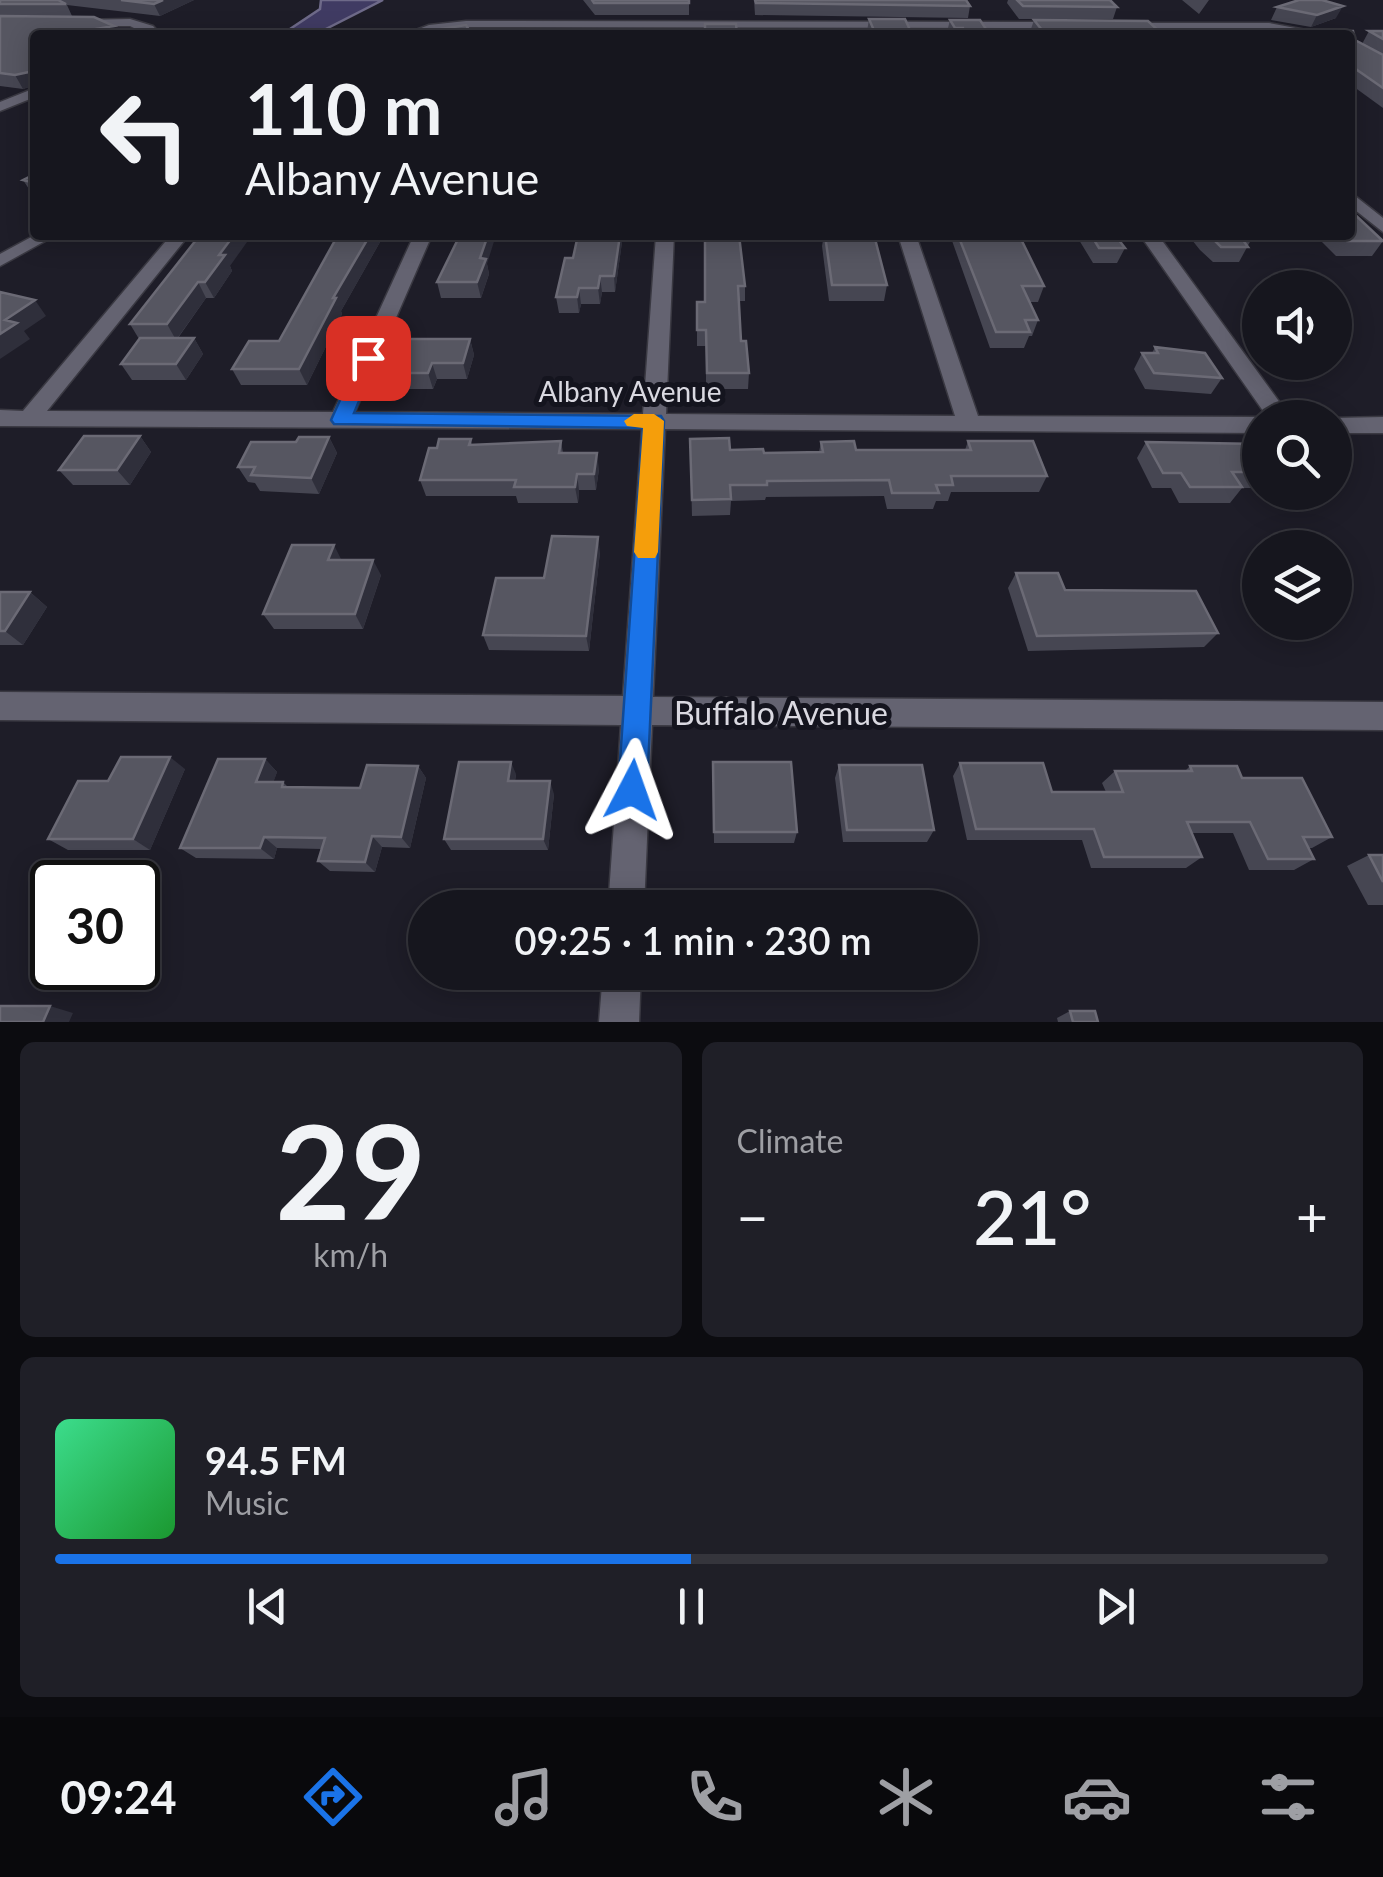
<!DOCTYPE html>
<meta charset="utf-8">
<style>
:root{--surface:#16161e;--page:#1f1f27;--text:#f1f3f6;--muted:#9e9fa4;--line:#35353c;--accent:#1a73e8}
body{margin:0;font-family:Lato,sans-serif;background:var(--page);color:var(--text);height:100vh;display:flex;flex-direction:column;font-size:38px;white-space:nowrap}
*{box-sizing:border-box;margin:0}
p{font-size:32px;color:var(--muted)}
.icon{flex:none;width:55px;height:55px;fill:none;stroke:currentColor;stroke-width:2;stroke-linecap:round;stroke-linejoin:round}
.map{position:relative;height:1022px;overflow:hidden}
.drawer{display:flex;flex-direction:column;gap:20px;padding:20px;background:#0c0c10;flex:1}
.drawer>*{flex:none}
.hud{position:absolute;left:30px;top:30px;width:1325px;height:210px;border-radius:10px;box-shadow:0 5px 25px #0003,0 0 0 2px var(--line);background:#16161e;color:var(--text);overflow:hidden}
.tools{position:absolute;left:1242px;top:270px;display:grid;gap:20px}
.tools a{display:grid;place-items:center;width:110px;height:110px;border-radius:50%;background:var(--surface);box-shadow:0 5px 25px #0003,0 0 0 2px var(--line);font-size:50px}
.speed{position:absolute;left:30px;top:860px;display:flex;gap:20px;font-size:50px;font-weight:700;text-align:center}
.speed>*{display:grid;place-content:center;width:130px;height:130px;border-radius:50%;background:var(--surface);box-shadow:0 5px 25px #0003,0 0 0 2px var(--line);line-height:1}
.speed .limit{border:5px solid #111;border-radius:15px;background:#fff;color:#111}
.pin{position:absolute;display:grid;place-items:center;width:85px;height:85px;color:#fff;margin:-42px;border-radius:20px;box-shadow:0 5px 15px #0006}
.me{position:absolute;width:110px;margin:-55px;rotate:4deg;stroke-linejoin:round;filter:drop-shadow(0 0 8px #0008)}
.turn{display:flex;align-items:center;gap:35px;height:210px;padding:0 50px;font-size:45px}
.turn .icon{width:130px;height:130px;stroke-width:2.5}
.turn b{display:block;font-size:70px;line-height:85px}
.big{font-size:75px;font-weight:600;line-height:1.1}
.drawer .widget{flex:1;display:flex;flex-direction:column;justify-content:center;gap:15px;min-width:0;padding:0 35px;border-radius:15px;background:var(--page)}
.drawer .dial{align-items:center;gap:0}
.dial b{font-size:130px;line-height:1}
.song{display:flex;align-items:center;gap:30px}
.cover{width:120px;height:120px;border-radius:15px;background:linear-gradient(135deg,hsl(150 70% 55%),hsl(130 70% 35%))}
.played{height:10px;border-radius:5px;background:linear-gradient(90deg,var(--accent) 50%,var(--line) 50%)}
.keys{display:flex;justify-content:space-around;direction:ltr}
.heat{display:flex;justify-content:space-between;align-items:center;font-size:55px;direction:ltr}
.drawer .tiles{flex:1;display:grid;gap:20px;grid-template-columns:1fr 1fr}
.widget:last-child{grid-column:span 2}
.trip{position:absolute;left:408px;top:890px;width:570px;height:100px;border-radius:50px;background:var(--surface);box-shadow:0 5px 25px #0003,0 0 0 2px var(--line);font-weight:600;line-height:100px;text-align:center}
.menu{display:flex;height:160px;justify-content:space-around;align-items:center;background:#09090c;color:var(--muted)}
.menu .icon{width:70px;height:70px}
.menu .active{color:var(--accent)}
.menu b{font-size:45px;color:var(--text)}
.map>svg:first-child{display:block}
</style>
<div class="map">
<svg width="1383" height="1022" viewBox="0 0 1383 1022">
<rect width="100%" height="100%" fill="#1e1d28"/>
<path fill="#403b63" stroke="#6e6a89" stroke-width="2.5" d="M321,0H383L314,35H281L320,9Z"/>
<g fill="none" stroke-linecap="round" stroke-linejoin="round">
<defs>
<path id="street" d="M130,19L153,26L161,35H148L130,26H75L69,23L75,20Z
M466,21L1063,22L1069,25L1063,28L466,27L403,35L429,25Z
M1118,23H1269L1333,35L1269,29L1114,28Z
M35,88V97L0,111V102Z
M1350,192L1383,218V232L1350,206Z
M35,235H56L0,266V254Z
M171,235H189L47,411L333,412L414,235H432L355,412L643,414L656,235H674L666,414L955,416L898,235H916L978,416L1260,417V433L665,429L653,697L1383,702V730L652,725L644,908H608L621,725L0,720V692L623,696L642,429L0,426V410L23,411Z
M1140,235H1158L1291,418H1268Z
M1383,417V433H1335L1334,418Z
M603,972H641L639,1022H599Z"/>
</defs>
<use href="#street" stroke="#3a3942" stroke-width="3"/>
<use href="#street" fill="#646371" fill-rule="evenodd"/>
</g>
<path fill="#464652" d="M0,0H194L160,16L67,5L72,16H0Z
M583,0H689V15H595Z
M754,0H966L970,6L968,18L755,15Z
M1008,0H1110L1117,7L1113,19H1019L1007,3Z
M1182,0H1209L1199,14Z
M1277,7L1336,18L1311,27L1271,20Z
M0,16L35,35V85L23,89L0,86Z
M869,19L910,30L909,35H869L867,32Z
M950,20L990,35H949L947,32Z
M1034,20L1163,35H1032L1030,32Z
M1302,31H1353L1355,40L1362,44L1369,31H1383V108L1350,84V35H1300Z
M35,174V196L33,195L23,180Z
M200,235L230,266L232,271L214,298H206L178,338H194L203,354L186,380H132L121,364L139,339L130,324Z
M338,235H384L341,311L342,314L307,385H241L232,369L279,341Z
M578,235H623L615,292H602L600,304H581L579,313H559L556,297L573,258Z
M705,235L745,286V301H739L741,341L749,373L748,389H706V346H697V302H705Z
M824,235H874L887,285L884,301H829L822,246Z
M950,235H1019L1044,286L1038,302H1029L1038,320L1032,336H1029L1024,348H990Z
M1076,235H1115L1125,248L1117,263H1093Z
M1188,235H1247L1251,240L1239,262H1213L1200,250Z
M1315,235H1350L1383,241L1372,256H1336Z
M487,264L489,274L481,298H441L437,282Z
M1260,302V326L1251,316Z
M470,339L474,355L467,379H437L433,389H401L395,373Z
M1155,347L1222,378L1211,394L1145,389L1134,369L1142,353H1152Z
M140,436L151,452L130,485H73L59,470Z
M329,437L337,453L319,494L260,491L255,483L248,482L238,467L296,442Z
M471,439L472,445L561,441L563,453L599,469L596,490H579L578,503H518L516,496H426L420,480L437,448Z
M690,439L730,450L764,453L819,452L821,442L856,450H965L968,441L1047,476L1039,492H951L948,501H936L933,509H887L884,496L766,497L765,500L731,501L730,515L692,516Z
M1146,442L1260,444V488H1242L1230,503H1179L1171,488H1152L1137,458Z
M600,552L589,651L489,650L483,635L544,578Z
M342,560L381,575L363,629H274L263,614Z
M1016,573L1065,590L1218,633L1204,647L1028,651L1008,588Z
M0,592H30L47,607L23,645H0Z
M265,759L277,772L273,782H283L288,787L360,788L418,766L426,778L410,848L382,847L375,872L330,871L318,861L322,849L277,848L274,859L196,858L180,848Z
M713,762L797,832L794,843H714Z
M960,763L1052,792H1106L1102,783L1115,771H1185L1190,766L1242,778L1332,837L1312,848H1308L1314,859L1294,870H1249L1233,833H1192L1202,857L1186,868H1091L1082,840H967L953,776Z
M839,765L934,830L927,842H843L835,778Z
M185,769L150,850H68L48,839L108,781Z
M516,774L515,781L554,794L548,850H451L444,839Z
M1369,855H1383V905H1368L1347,866Z
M1070,1011L1098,1022H1058L1057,1018Z"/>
<path fill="#2f2f3b" d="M163,0H194L160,16L154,4Z
M1343,6L1336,18L1311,27L1317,15Z
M114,26L118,35L90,30Z
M29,72L35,85L23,89L15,75Z
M234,235H252L230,266L232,271L214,298L205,282L219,255Z
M370,235H384L341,311L342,314L307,385L299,369L333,298Z
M488,235H496L487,264L489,274L481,298L477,282L480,258Z
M620,235H623L615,292L614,276Z
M600,276L602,292L600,304L598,288Z
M198,282L206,298L176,340L167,324Z
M579,288L581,304L579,313L577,297Z
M35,300L46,316L24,331L30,339L0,359V334L5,320Z
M194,338L203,354L186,380L176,364Z
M470,339L474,355L467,379L463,363Z
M432,363L437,379L433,389L428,373Z
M140,436L151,452L130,485L117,470Z
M329,437L337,453L319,494L311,478Z
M597,453L599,469L596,490L594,474Z
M577,474L579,490L578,503L575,487Z
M598,537L600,552L589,651L586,636Z
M334,545L342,561L328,560Z
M373,560L381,575L363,629L355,614Z
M30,592L47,607L23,645L5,631Z
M170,757L185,769L150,850L133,839Z
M265,759L277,772L269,795L256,782Z
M511,762L516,774L513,794L508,781Z
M418,766L426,778L410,848L401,837Z
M550,781L554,794L548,850L543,839Z
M372,836L382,847L375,872L365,862Z
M264,837L277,848L274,859L260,848Z
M50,1006L73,1013L69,1022H43Z"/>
<path fill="#565661" stroke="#6b6a75" stroke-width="2.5" d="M0,0H58L66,4H0Z
M121,0H163L154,4Z
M592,0H689V3H594Z
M755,0H966L970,6L756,3Z
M1017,0H1110L1117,7L1023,6Z
M1299,0H1322L1343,6L1317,15L1277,7Z
M0,16L94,17L114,26L90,30L115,35H35V78L31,77L29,72L15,75L0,73Z
M869,19H905L910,30H901L904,35H876Z
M950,20H980L990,35H967L963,28H955Z
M1034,20L1148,21L1163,35H1046Z
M705,24H736L737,35H705Z
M466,25L472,35H437L441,29Z
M1302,31H1353L1355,40L1383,55V88L1350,65V35H1308Z
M1369,31H1383V39Z
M35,174V183L23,180Z
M1350,210L1383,241H1347L1341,235H1350Z
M200,235H234L219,255H225L205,282H198L167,324H130Z
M338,235H370L333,298H336L299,369H232L249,341H279Z
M460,235H488L480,258L486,259L477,282H437Z
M578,235H620L614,276H600L598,288H579L577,297H556L565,258H573Z
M705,235H739L745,286H738L741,341H746L749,373H707L706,330H697V302H705Z
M825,235H874L887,285H832Z
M958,235H1019L1044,286H1022L1038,320H1025L1030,332H996Z
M1091,235H1115L1125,248H1099Z
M1209,235H1247L1251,240H1243L1248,247H1221Z
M0,292L35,300L5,320L17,323L0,334Z
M140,338H194L176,364H121Z
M409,339H470L463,363H432L428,373H395Z
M1155,347L1205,353L1222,378L1154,373L1142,353H1158Z
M84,436H140L117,470H59Z
M299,437H329L311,478L251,475L255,467H238L251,442H296Z
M729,438L730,450L763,449L764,453L823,452L821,442L854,441L856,450H971L968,441H1033L1047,476H951L953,485H936L939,493H892L889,480L767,481V485H730L731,499L692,500L690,439Z
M439,439H471L469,445L561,441L559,453H597L594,474H577L575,487H514L516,480H420L429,448H437Z
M1146,442L1260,444V472H1232L1242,487H1190L1181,473H1163Z
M552,536L598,537L586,636L483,635L496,578H544Z
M292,545H334L328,560H373L355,614H263Z
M1016,573H1058L1065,590L1196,591L1218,633L1037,636Z
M0,592H30L5,631H0Z
M121,757H170L133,839H48L78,781H108Z
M218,759H265L256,782H283L282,787L360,788L367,765L418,766L401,837L372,836L365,862L318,861L325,838L264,837L260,848H180Z
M459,762H511L508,781H550L543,839H444Z
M713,762H791L797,832H714Z
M960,763H1043L1052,792H1123L1115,771H1192L1190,766H1237L1242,778H1302L1332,837H1303L1314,859H1268L1250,822H1187L1202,857H1104L1094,829H976Z
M839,765H922L934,830H847Z
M1369,855H1383V882Z
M0,1006H50L43,1022H0Z
M1070,1011H1095L1098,1022H1073Z"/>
<path fill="#1a73e8" stroke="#114b97" stroke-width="2.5" d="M368,352L377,358L354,413L661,416L664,421L647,790L643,800L632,804L622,800L618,790L643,428L334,424L331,420L359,358Z"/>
<path fill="#f59e0b" d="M634,414H654L664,421L658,552L655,558H638L634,552L643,428L627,426L624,421Z"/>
<g text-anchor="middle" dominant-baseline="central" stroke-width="10" stroke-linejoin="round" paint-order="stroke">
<g font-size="28" fill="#dad9e1" stroke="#14141e">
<text x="630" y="391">Albany Avenue</text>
</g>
<g font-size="32" fill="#dad9e1" stroke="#14141e">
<text x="781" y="712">Buffalo Avenue</text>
</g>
</g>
</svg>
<div class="tools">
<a><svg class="icon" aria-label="sound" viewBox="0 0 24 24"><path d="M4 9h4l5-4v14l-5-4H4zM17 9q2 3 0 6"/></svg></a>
<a><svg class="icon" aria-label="search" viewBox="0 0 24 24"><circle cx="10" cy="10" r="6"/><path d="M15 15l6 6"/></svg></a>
<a><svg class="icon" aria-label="layers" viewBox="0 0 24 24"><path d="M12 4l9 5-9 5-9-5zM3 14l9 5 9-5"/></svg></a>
</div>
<div class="speed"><div class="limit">30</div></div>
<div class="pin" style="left:368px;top:358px;background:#d93025"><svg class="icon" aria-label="arrive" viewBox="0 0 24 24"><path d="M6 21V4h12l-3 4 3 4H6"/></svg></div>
<svg class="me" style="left:632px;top:790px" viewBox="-20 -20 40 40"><path d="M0-17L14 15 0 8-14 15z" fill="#1a73e8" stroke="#fff" stroke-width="4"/></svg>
<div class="trip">09:25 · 1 min · 230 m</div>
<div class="hud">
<div class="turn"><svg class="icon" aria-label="left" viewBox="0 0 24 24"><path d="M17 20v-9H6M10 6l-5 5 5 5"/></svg><div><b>110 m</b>Albany Avenue</div></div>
</div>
</div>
<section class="drawer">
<div class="tiles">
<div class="widget dial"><b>29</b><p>km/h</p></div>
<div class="widget"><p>Climate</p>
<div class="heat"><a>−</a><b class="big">21°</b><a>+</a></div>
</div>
<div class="widget">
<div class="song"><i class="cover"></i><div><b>94.5 FM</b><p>Music</p></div></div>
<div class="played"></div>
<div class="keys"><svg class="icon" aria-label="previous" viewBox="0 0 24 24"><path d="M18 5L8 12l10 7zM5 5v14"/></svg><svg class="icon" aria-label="pause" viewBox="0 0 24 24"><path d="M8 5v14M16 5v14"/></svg><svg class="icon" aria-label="next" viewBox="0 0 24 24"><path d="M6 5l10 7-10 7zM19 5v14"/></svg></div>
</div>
</div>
</section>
<nav class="menu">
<b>09:24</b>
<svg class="icon active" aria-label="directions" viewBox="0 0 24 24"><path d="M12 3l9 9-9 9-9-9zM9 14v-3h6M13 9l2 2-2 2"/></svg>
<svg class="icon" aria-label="music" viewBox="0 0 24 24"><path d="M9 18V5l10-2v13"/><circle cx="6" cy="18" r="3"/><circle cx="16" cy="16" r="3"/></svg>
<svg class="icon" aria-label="phone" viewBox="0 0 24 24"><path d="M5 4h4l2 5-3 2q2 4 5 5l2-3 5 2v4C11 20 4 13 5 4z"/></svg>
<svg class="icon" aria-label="climate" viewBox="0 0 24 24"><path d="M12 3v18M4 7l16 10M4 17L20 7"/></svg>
<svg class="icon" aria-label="car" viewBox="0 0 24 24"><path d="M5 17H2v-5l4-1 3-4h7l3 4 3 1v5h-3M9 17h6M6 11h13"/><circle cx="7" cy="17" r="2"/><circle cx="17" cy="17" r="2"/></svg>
<svg class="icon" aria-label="filters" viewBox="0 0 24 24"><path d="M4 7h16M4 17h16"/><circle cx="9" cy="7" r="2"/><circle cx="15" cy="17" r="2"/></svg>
</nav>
